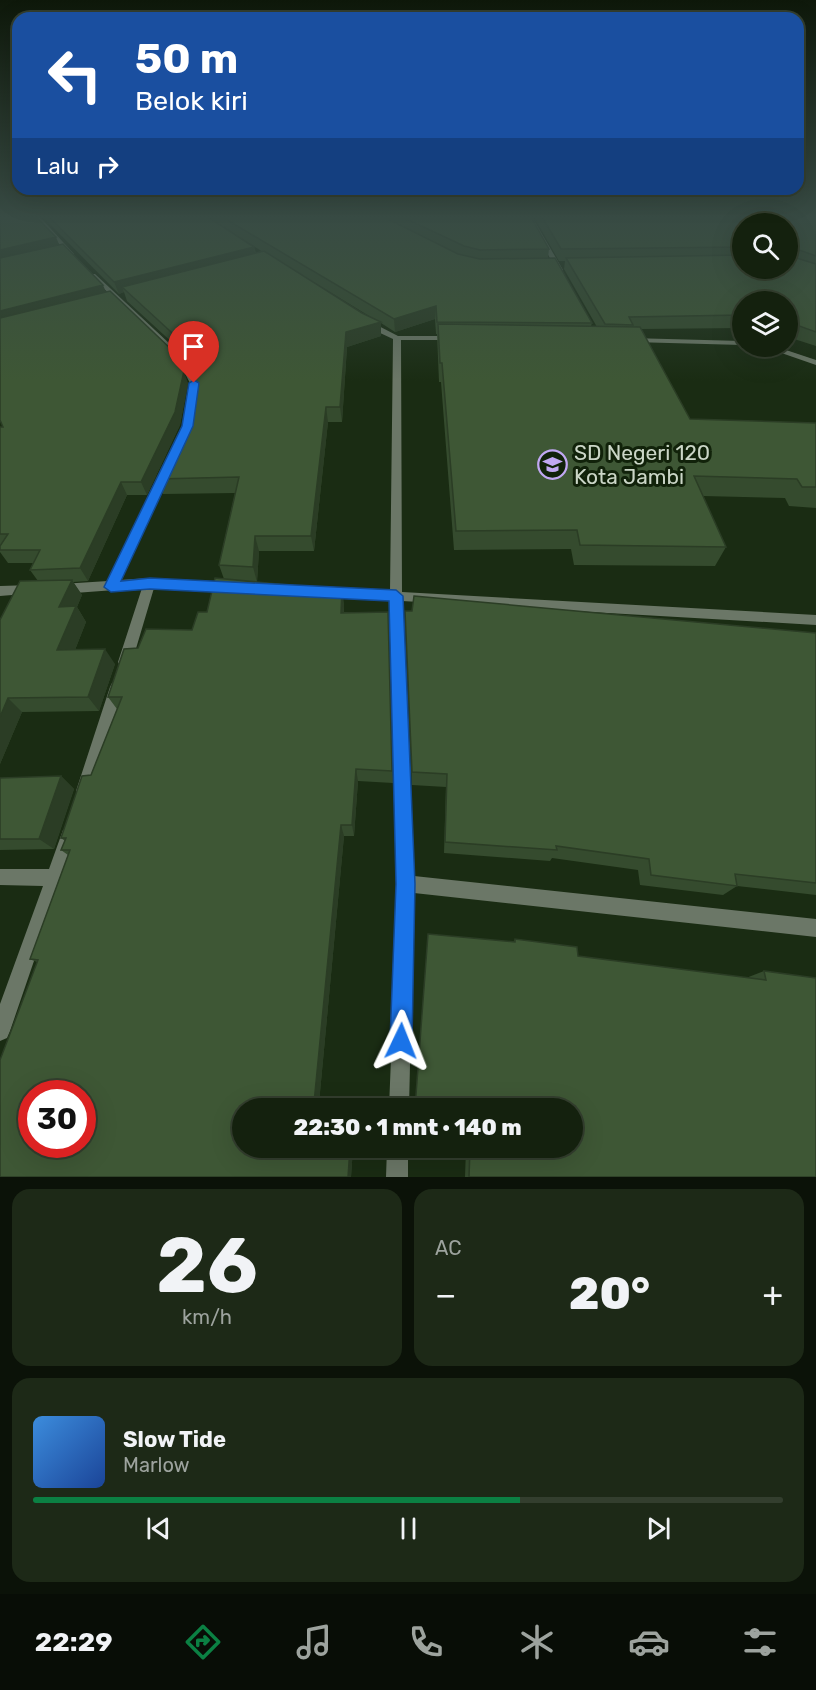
<!DOCTYPE html>
<html lang="id">
<meta charset="utf-8">
<style>
:root{--surface:#14210e;--page:#1d2917;--text:#f1f3f6;--muted:#9da39e;--line:#333e2e;--accent:#0b8043}
body{margin:0;font-family:Rubik,sans-serif;background:var(--page);color:var(--text);height:100vh;display:flex;flex-direction:column;font-size:22px;white-space:nowrap}
*{box-sizing:border-box;margin:0}
p{font-size:20px;color:var(--muted)}
.icon{flex:none;width:33px;height:33px;fill:none;stroke:currentColor;stroke-width:2;stroke-linecap:round;stroke-linejoin:round}
.map{position:relative;height:1177px;overflow:hidden}
.drawer{display:flex;flex-direction:column;gap:12px;padding:12px;background:#0b1208;flex:1}
.drawer>*{flex:none}
.banner{position:absolute;left:12px;top:12px;width:792px;height:183px;border-radius:18px;box-shadow:0 6px 24px #0002,0 0 0 2px var(--line);background:#1a4fa0;color:#fff;overflow:hidden}
.controls{position:absolute;left:732px;top:213px;display:grid;gap:12px}
.controls a{display:grid;place-items:center;width:66px;height:66px;border-radius:50%;background:var(--surface);box-shadow:0 6px 24px #0002,0 0 0 2px var(--line);font-size:30px}
.speed{position:absolute;left:18px;top:1080px;display:flex;gap:12px;font-size:30px;font-weight:700;text-align:center}
.speed>*{display:grid;place-content:center;width:78px;height:78px;border-radius:50%;background:var(--surface);box-shadow:0 6px 24px #0002,0 0 0 2px var(--line);line-height:1}
.speed .limit{border:9px solid #d22;background:#fff;color:#111}
.pin{position:absolute;display:grid;place-items:center;width:51px;height:51px;color:#fff;margin:-62px -26px;border-radius:50% 50% 50% 0;rotate:-45deg;box-shadow:0 0 6px #0007}
.pin .icon{rotate:45deg}
.me{position:absolute;width:66px;margin:-33px;rotate:2deg;stroke-linejoin:round;filter:drop-shadow(0 0 4px #0008)}
.turn{display:flex;align-items:center;gap:21px;height:126px;padding:0 24px;font-size:27px}
.turn .icon{width:78px;height:78px;stroke-width:2.5}
.turn b{display:block;font-size:42px;line-height:51px}
.then{display:flex;align-items:center;height:57px;padding:0 24px;background:#0003;gap:12px;font-size:22px}
.big{font-size:45px;font-weight:800;line-height:1.1}
.drawer .card{flex:1;display:flex;flex-direction:column;justify-content:center;gap:9px;min-width:0;padding:0 21px;border-radius:18px;background:var(--page)}
.drawer .dial{align-items:center;gap:0}
.dial b{font-size:78px;line-height:1}
.song{display:flex;align-items:center;gap:18px}
.cover{width:72px;height:72px;border-radius:9px;background:linear-gradient(135deg,hsl(210 70% 55%),hsl(220 70% 35%))}
.played{height:6px;border-radius:3px;background:linear-gradient(90deg,var(--accent) 65%,var(--line) 65%)}
.keys{display:flex;justify-content:space-around;direction:ltr}
.heat{display:flex;justify-content:space-between;align-items:center;font-size:33px;direction:ltr}
.drawer .tiles{flex:1;display:grid;gap:12px;grid-template-columns:1fr 1fr}
.card:last-child{grid-column:span 2}
.trip{position:absolute;left:232px;top:1098px;width:351px;height:60px;border-radius:30px;background:var(--surface);box-shadow:0 6px 24px #0002,0 0 0 2px var(--line);font-weight:800;line-height:60px;text-align:center}
.menu{display:flex;height:96px;justify-content:space-around;align-items:center;background:#080d06;color:var(--muted)}
.menu .icon{width:42px;height:42px}
.menu .selected{color:var(--accent)}
.menu b{font-size:27px;color:var(--text)}
.map>svg:first-child{display:block}
</style>
<div class="map">
<svg width="816" height="1177" viewBox="0 0 816 1177">
<rect width="100%" height="100%" fill="#1a2c13"/>
<g fill="none" stroke-linecap="round" stroke-linejoin="round">
<path fill="#6b7767" fill-rule="evenodd" d="M34,217H40L74,254V256H70Z
M526,217H532L563,270L562,271L557,270Z
M91,274H95L186,359L198,383L195,399L192,400L188,397L190,383L179,362L91,276Z
M363,321H369L398,336H453L457,338L453,340H401L402,592L816,615V625L402,601L414,876L816,919V937L414,893L409,1108H389L398,884L390,600L328,597L324,595L322,592L324,589L328,587L390,591L393,339L363,325Z
M630,338L742,341V345L633,342H630Z
M761,346H774L816,360V365Z
M166,469L171,472L120,580L150,578L229,582L233,584L235,587L233,590L229,592L154,588L132,662L130,666L125,668L120,666L118,662L142,588L61,594L57,592L55,589L57,586L61,584L108,581L161,472Z
M32,585L36,587L38,590L36,593L0,596V586Z
M117,681L122,683L124,687L92,791L89,796L84,799L79,796L76,791L110,687L112,683Z
M69,828L75,830L77,836L63,876L64,878L60,885L10,1031L7,1038L0,1041V1004L43,886L0,885V869H49L63,830Z
M387,1148H408V1177H386Z"/>
</g>
<path fill="#354b2e" fill-rule="evenodd" d="M43,217H531L549,249L548,258H555L592,323L591,326L597,327L564,269L565,261H559L534,217H816V346L788,337V302H742V328L641,329L690,419L816,423V508L789,506L785,498L703,496L726,547L715,566L574,565L571,549L454,550L441,382H439L437,334H436L435,319L395,332L381,323V336L347,347L342,422H328L314,551H259L257,582L249,581L342,590L344,606V612H388L393,783L358,781L354,836H344L319,1103L356,1105L355,1108H243V1148H353L351,1177H0V1060L37,962L30,959L68,855L61,850L65,841L61,838L82,776L91,775L117,709L108,697L124,649L138,648L146,629L192,630L198,612H207L215,578L224,579L219,565L235,493L163,494L157,479L189,412L195,372L188,357L127,301L124,292L119,294ZM742,224H788V268H742ZM238,236L263,252L256,253L254,247ZM312,281L369,316L362,313ZM32,1094H82V1144H32Z
M59,245L106,292L188,383L180,425L147,495H127L88,581L73,582L82,595L77,607L86,622L75,650L115,664L99,711L22,712L0,764V620L38,581L30,570L33,563H8L0,552V427H3Z
M405,611L816,633V895L737,886L723,895L640,885L638,870L552,858L550,861L444,853L446,787L412,785Z
M61,776L74,789L54,849L0,850V778Z
M515,939L578,956L746,978L764,971L816,1177H465L466,1148H573L513,942Z"/>
<path fill="#2b3d25" d="M56,237L61,249L0,263V250Z
M254,247L256,258L122,287L124,292L119,294L114,282Z
M103,285L108,297L0,325V311Z
M436,306L435,319L395,332L394,319Z
M381,322V336L347,347L342,422L340,407L346,332Z
M184,371L188,383L180,425L147,495L141,482Z
M326,407L328,422L314,551L311,536Z
M121,482L127,495L88,581L80,568Z
M255,536L259,551L257,582L253,567Z
M72,580L82,595L77,607L86,622L69,665L57,650L59,607Z
M342,590L344,606L343,628L341,613Z
M105,649L115,664L99,711L88,697Z
M8,698L22,712L0,764V717Z
M356,769L358,781L354,836L352,825Z
M61,776L74,789L54,849L39,839Z
M341,825L344,836L319,1103H314Z
M350,1148H353L351,1177H348Z"/>
<path fill="#3e5735" stroke="#2b3d25" stroke-width="1.5" fill-rule="evenodd" d="M0,217H36L56,237L0,250Z
M49,217H208L254,247L114,282Z
M222,217H384L458,254L480,259L555,258L592,323L437,322L436,306L394,319Z
M402,217H531L549,249L480,250L464,246Z
M542,217H816V256L794,248L791,251L793,257L816,264V332L788,322V302H742V315L629,317L633,325L605,324L566,258L742,255V268H788V224H742V247L561,249Z
M63,244L103,285L0,311V258Z
M264,251L362,313L381,322L346,332L340,407H326L311,536H255L253,567L219,565L239,477L157,479L189,412L196,367L183,343L122,287Z
M110,291L173,351L184,371L175,412L141,482H121L80,568L30,570L40,550H0V546L8,534H0V427H3L0,420V318Z
M438,324L640,327L690,419L816,423V487H802L797,479L694,476L726,547L580,545L577,530L456,531L442,363H440Z
M215,578L342,590L341,613L388,612L392,771L356,769L352,825H341L314,1103L353,1105V1108H243V1148H350L348,1177H0V1060L38,960L30,959L70,850H61L66,838H61L82,776L91,775L122,697H108L124,649L138,648L146,629L192,630L198,612H207ZM32,1094H82V1144H32Z
M72,580L59,607L76,606L57,650L105,649L88,697L8,698L0,717V620L20,581Z
M414,596L816,633V883L735,874L737,886L651,875L649,859L556,846L557,850L445,842L447,774L412,772L405,611H412Z
M61,776L39,839H0V778Z
M428,934L515,942V939L577,947L578,956L766,980L764,971L816,978V1177H469L470,1148H573V1108H415Z"/>
<linearGradient id="sky" x2="0" y2="1"><stop stop-color="#0e180a"/><stop offset="0.57" stop-color="#384b44"/><stop offset="1" stop-color="#384b44" stop-opacity="0"/></linearGradient>
<rect width="816" height="381" fill="url(#sky)"/>
<path fill="#1a73e8" stroke="#114b97" stroke-width="1.5" d="M194,380L199,383L193,426L121,581L150,578L396,590L403,596L415,884L412,1041L409,1049L401,1052L393,1049L390,1041L396,884L389,601L150,589L111,592L104,587L182,426L189,383Z"/>
<defs>
<symbol id="school-ring" viewBox="-11 -11 22 22"><circle r="9.5" fill="#11220a" stroke="#c1a8f3" stroke-width="1.5"/><path d="M0-5L7-2L0 1L-7-2ZM-4 1L0 2.5L4 1V4Q0 6-4 4Z" fill="#c1a8f3"/></symbol>
</defs>
<g fill-rule="evenodd">
<use href="#school-ring" x="536" y="448" width="33" height="33"/>
</g>
<g text-anchor="middle" dominant-baseline="central" stroke-width="6" stroke-linejoin="round" paint-order="stroke">
<g font-size="21" fill="#cbd6c7" stroke="#11220a" text-anchor="start">
<text x="574" y="452">SD Negeri 120<tspan x="574" dy="24">Kota Jambi</tspan></text>
</g>
</g>
</svg>
<div class="controls">
<a><svg class="icon" aria-label="search" viewBox="0 0 24 24"><circle cx="10" cy="10" r="6"/><path d="M15 15l6 6"/></svg></a>
<a><svg class="icon" aria-label="layers" viewBox="0 0 24 24"><path d="M12 4l9 5-9 5-9-5zM3 14l9 5 9-5"/></svg></a>
</div>
<div class="speed"><div class="limit">30</div></div>
<div class="pin" style="left:194px;top:383px;background:#d93025"><svg class="icon" aria-label="arrive" viewBox="0 0 24 24"><path d="M6 21V4h12l-3 4 3 4H6"/></svg></div>
<svg class="me" style="left:401px;top:1041px" viewBox="-20 -20 40 40"><path d="M0-17L14 15 0 8-14 15z" fill="#1a73e8" stroke="#fff" stroke-width="4"/></svg>
<div class="trip">22:30 · 1 mnt · 140 m</div>
<div class="banner">
<div class="turn"><svg class="icon" aria-label="left" viewBox="0 0 24 24"><path d="M17 20v-9H6M10 6l-5 5 5 5"/></svg><div><b>50 m</b>Belok kiri</div></div>
<div class="then">Lalu<svg class="icon" aria-label="right" viewBox="0 0 24 24"><path d="M7 20v-9h11M14 6l5 5-5 5"/></svg></div>
</div>
</div>
<section class="drawer">
<div class="tiles">
<div class="card dial"><b>26</b><p>km/h</p></div>
<div class="card"><p>AC</p>
<div class="heat"><a>−</a><b class="big">20°</b><a>+</a></div>
</div>
<div class="card">
<div class="song"><i class="cover"></i><div><b>Slow Tide</b><p>Marlow</p></div></div>
<div class="played"></div>
<div class="keys"><svg class="icon" aria-label="previous" viewBox="0 0 24 24"><path d="M18 5L8 12l10 7zM5 5v14"/></svg><svg class="icon" aria-label="pause" viewBox="0 0 24 24"><path d="M8 5v14M16 5v14"/></svg><svg class="icon" aria-label="next" viewBox="0 0 24 24"><path d="M6 5l10 7-10 7zM19 5v14"/></svg></div>
</div>
</div>
</section>
<nav class="menu">
<b>22:29</b>
<svg class="icon selected" aria-label="directions" viewBox="0 0 24 24"><path d="M12 3l9 9-9 9-9-9zM9 14v-3h6M13 9l2 2-2 2"/></svg>
<svg class="icon" aria-label="music" viewBox="0 0 24 24"><path d="M9 18V5l10-2v13"/><circle cx="6" cy="18" r="3"/><circle cx="16" cy="16" r="3"/></svg>
<svg class="icon" aria-label="phone" viewBox="0 0 24 24"><path d="M5 4h4l2 5-3 2q2 4 5 5l2-3 5 2v4C11 20 4 13 5 4z"/></svg>
<svg class="icon" aria-label="climate" viewBox="0 0 24 24"><path d="M12 3v18M4 7l16 10M4 17L20 7"/></svg>
<svg class="icon" aria-label="car" viewBox="0 0 24 24"><path d="M5 17H2v-5l4-1 3-4h7l3 4 3 1v5h-3M9 17h6M6 11h13"/><circle cx="7" cy="17" r="2"/><circle cx="17" cy="17" r="2"/></svg>
<svg class="icon" aria-label="filters" viewBox="0 0 24 24"><path d="M4 7h16M4 17h16"/><circle cx="9" cy="7" r="2"/><circle cx="15" cy="17" r="2"/></svg>
</nav>
